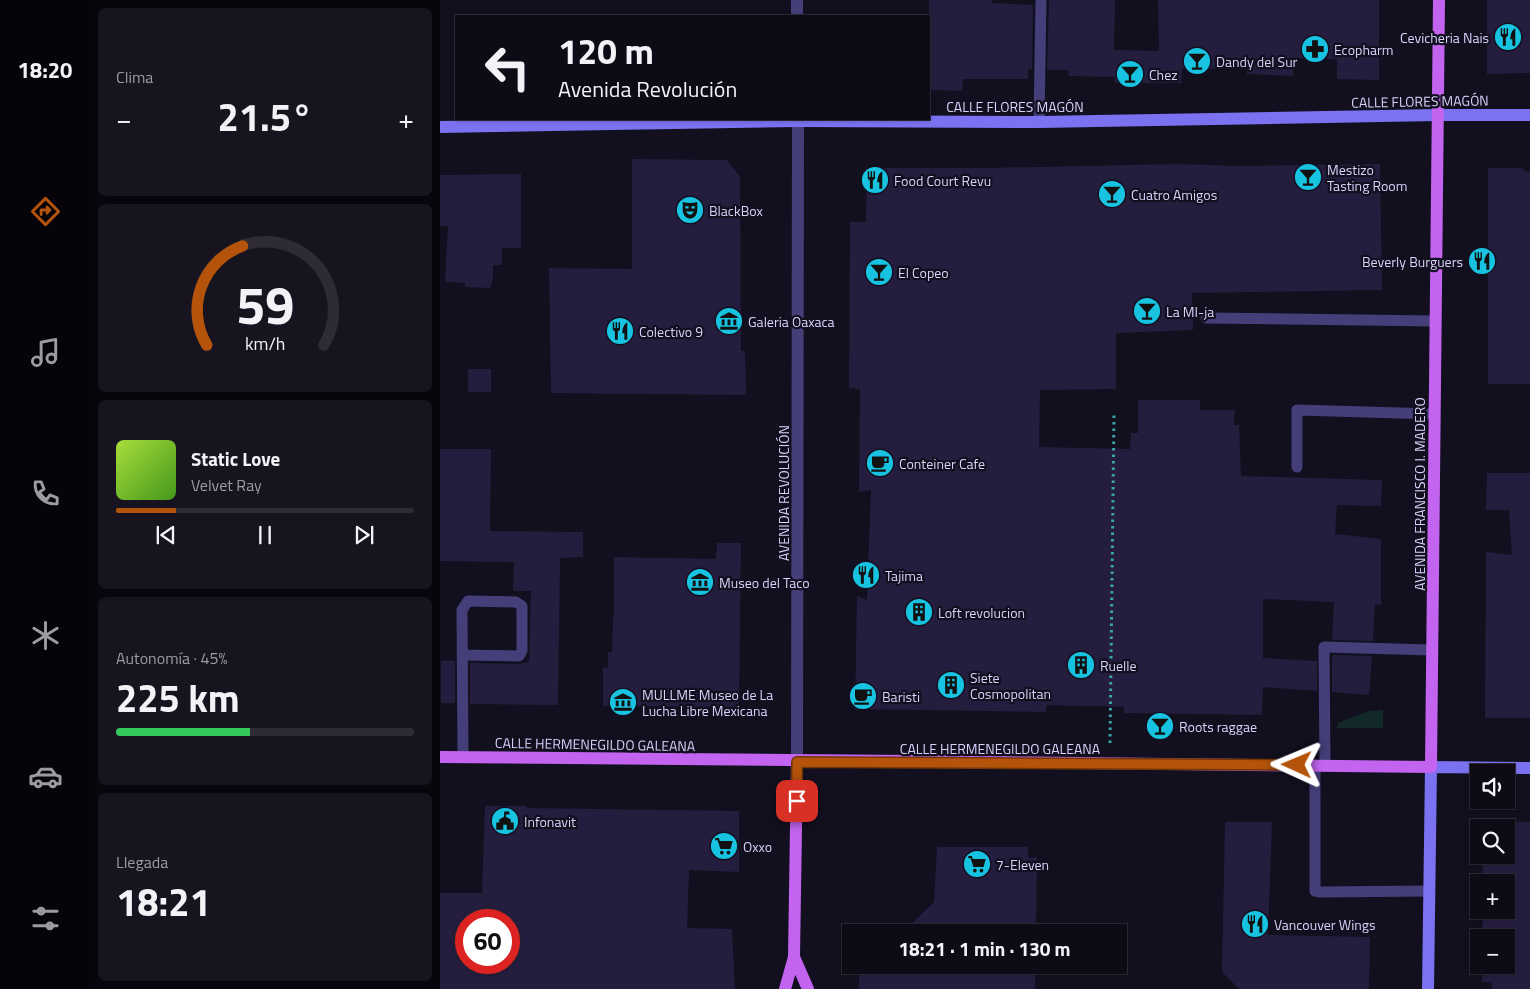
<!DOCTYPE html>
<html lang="es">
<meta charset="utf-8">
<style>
:root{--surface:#0e0b17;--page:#171420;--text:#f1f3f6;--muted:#9b9ba1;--line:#2e2b36;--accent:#b45309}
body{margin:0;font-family:"Titillium Web",sans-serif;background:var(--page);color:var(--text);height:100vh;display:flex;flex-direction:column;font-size:19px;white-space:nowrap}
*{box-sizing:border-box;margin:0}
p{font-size:16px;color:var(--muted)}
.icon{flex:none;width:28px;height:28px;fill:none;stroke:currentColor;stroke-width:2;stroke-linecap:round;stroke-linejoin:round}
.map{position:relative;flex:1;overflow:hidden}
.drawer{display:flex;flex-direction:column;gap:8px;padding:8px;background:#08060d;width:350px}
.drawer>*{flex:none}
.guide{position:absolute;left:15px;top:15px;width:475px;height:105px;border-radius:0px;box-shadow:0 1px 4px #0004,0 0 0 1px var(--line);background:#0e0b17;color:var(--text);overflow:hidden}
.tools{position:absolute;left:1030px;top:764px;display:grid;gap:10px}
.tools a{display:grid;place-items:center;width:45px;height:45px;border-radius:0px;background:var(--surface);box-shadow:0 1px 4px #0004,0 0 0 1px var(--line);font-size:25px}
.speed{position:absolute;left:15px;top:909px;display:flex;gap:10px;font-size:25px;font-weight:700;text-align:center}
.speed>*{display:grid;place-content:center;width:65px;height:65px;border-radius:50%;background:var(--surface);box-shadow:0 1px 4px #0004,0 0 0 1px var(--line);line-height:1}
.speed .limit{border:8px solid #d22;background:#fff;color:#111}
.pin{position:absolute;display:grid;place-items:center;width:42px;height:42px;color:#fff;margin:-21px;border-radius:10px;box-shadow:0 2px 8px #0006}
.me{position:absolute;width:55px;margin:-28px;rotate:271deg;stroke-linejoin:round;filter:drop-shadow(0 0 4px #0008)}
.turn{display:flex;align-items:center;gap:18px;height:105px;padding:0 20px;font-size:22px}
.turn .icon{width:65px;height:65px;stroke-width:2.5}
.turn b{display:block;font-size:35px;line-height:42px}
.big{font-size:38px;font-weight:700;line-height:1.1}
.drawer .tile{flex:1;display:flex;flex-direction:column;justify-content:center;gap:8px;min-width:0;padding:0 18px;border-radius:8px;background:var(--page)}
.drawer .dial{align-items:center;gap:0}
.dial svg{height:130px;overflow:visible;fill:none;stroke:var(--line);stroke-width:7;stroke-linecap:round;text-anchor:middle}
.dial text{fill:var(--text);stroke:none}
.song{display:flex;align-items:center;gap:15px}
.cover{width:60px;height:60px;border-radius:8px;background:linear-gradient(135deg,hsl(80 70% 55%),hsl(100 70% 35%))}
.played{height:5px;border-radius:2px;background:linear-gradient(90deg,var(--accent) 20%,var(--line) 20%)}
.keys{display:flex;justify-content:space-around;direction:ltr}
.heat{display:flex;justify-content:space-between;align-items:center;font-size:28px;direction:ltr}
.charge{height:8px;border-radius:4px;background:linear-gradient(90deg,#34c759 45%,var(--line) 0)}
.trip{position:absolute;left:402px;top:924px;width:285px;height:50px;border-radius:0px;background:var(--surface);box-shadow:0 1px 4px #0004,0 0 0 1px var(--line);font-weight:700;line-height:50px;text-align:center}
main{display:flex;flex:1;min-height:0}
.dock{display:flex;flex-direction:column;width:90px;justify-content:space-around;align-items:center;background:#060409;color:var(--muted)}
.dock .icon{width:35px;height:35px}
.dock .active{color:var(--accent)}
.dock b{font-size:22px;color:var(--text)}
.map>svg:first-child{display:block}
</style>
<main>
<nav class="dock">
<b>18:20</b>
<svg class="icon active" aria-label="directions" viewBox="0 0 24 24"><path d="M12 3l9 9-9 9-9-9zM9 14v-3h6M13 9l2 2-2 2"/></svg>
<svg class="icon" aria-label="music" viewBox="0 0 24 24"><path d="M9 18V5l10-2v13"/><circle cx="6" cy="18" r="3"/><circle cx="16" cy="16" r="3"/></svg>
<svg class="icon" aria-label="phone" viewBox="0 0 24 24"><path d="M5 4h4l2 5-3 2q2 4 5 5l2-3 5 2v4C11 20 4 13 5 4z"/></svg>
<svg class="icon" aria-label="climate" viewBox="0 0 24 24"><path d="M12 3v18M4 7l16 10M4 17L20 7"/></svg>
<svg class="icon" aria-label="car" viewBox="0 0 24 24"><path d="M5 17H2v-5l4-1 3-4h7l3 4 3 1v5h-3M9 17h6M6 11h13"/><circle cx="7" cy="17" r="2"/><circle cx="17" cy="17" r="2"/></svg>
<svg class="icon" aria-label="filters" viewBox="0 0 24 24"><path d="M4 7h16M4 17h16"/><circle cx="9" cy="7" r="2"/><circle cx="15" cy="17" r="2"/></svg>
</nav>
<section class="drawer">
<div class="tile"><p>Clima</p>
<div class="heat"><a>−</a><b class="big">21.5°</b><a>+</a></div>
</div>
<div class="tile dial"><svg viewBox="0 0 100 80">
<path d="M14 69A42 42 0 1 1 86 69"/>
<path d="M14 69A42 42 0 0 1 36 8" stroke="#b45309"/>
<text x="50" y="56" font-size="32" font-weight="700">59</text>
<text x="50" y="72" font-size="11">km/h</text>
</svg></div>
<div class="tile">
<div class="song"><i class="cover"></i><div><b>Static Love</b><p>Velvet Ray</p></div></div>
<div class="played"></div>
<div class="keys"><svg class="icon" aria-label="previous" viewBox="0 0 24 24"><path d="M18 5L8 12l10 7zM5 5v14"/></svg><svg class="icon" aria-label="pause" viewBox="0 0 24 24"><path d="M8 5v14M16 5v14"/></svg><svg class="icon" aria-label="next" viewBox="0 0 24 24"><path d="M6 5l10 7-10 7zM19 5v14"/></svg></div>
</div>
<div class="tile"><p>Autonomía · 45%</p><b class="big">225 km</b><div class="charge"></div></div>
<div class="tile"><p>Llegada</p><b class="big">18:21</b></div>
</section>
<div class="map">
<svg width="1090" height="989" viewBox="0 0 1090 989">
<rect width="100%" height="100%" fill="#120f1f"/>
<path fill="#132828" d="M943,710V728H897L898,723L929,711Z"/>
<path fill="#251d3e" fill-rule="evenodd" d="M489,0H552V3L593,5L592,69H588V79H523L522,91L489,90Z
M609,0H675L674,50L719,51L718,0H939V80L897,79V59L853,58V76L807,74V69H742L741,83H675L674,77L629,76L628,70H607Z
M1047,0H1090V73L1047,74Z
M192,159L287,160L300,177L301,351H305L306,395L111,393L109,268L192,269Z
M737,164L799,166L940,164L942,290L752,293L753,330L676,333V389L600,390L599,447L690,449L691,433H698V400H760V410H795L794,425H799L801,476L942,480L941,506L897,505L895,534L941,539V605L935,604L933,641L892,640L894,602L823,599V658L877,661V691L823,687L822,715L684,713V707L606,705V712L415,709L417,596L427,600L431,490L419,492L420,389L409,388L410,222H426L427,168H548Z
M1048,168H1083L1084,171L1090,172V384H1048Z
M81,174V248H62V265H53V279L50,288L25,287V283L5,282L8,226H0V175Z
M28,369H51V392H28Z
M0,449H51L50,531L143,532V557L120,558L118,705L30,704V663L79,664L89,662L91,591H73L74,562L0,561Z
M1047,473H1090V718H1045L1046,552L1072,555L1069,510H1046Z
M277,543H301L299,707L163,706V667L168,668V652H172L173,617H174V557L276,559Z
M892,655L932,656L929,695L892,692Z
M1,661H15V703H1Z
M45,806H87V808L299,811V872L249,870L247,928L292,929L295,989H0V893H42ZM26,920H69V962H26Z
M1042,821L1090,822V989H1052L1051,982H1042V965H1066V938H1042L1043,910H1066V882H1043L1042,855H1066V828H1042Z
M785,822H832L828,935L930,937L929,989H799L782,972Z
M497,847H588V858L597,857L596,932H463L494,902Z
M419,965H595V989H419Z"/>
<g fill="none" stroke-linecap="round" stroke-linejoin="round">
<path stroke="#3aa6a5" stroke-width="3" stroke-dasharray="2.5 4" stroke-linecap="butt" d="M670,743L674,414"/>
<path stroke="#443e79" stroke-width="11" d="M599,122L601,0
M766,318L995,321
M857,467V410L994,414
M22,655L79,656L82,651V606L76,602L28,601L22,610L23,757
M875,765V891L880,892L989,891
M885,766L884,647L992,650"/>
<path stroke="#443e79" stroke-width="12" d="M357,0V16
M357,762L358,119"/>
<path stroke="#7b72f1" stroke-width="12" d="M0,127L358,121L599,122L998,115H1090
M988,989L991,767L1090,768"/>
<path stroke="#c264ef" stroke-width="12" d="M0,757C330,761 661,761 991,767L999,0
M354,957L368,989
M345,989L354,957L357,762"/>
</g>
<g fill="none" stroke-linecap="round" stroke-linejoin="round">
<defs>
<path id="route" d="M357,801V762L857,765"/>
</defs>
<use href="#route" stroke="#753606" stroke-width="12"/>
<use href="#route" stroke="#b45309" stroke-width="9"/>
</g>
<defs>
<symbol id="restaurant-disc" viewBox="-11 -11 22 22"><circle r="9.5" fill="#17c3e1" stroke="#120f1f"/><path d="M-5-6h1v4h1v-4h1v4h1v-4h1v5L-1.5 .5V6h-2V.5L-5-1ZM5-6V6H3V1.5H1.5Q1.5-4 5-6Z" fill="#111"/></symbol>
<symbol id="pharmacy-disc" viewBox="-11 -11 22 22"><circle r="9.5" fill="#17c3e1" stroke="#120f1f"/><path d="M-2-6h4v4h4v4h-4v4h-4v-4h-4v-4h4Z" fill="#111"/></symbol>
<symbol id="bar-disc" viewBox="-11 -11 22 22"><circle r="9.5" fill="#17c3e1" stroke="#120f1f"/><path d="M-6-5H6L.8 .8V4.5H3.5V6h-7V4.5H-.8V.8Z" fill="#111"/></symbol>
<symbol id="theatre-disc" viewBox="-11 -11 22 22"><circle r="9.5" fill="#17c3e1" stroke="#120f1f"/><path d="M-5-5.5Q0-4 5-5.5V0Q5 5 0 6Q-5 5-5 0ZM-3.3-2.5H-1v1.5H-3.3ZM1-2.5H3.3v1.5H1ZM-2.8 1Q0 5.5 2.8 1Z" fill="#111"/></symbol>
<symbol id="museum-disc" viewBox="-11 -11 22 22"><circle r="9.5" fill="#17c3e1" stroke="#120f1f"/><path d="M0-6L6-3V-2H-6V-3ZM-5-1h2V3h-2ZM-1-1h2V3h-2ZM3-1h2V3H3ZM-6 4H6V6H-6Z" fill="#111"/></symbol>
<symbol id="cafe-disc" viewBox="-11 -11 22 22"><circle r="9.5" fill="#17c3e1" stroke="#120f1f"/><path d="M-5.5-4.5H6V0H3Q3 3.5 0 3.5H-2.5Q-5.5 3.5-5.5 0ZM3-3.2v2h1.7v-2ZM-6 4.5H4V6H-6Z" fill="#111"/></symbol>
<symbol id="building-disc" viewBox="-11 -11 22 22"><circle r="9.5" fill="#17c3e1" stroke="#120f1f"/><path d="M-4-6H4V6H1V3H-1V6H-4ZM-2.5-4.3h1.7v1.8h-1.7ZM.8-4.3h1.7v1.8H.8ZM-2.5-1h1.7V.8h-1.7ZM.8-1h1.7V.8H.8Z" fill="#111"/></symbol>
<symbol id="civic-disc" viewBox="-11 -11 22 22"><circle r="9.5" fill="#17c3e1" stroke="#120f1f"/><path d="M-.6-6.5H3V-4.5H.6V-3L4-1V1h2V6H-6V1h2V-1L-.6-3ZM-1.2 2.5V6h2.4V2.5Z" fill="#111"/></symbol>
<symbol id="supermarket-disc" viewBox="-11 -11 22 22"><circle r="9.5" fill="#17c3e1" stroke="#120f1f"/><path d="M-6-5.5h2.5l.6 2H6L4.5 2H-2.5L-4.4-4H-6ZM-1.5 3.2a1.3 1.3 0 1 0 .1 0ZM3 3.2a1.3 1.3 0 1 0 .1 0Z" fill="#111"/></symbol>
</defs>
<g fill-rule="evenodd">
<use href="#restaurant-disc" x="1052" y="21" width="32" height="32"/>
<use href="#pharmacy-disc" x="859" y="33" width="32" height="32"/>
<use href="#bar-disc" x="741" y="45" width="32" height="32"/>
<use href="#bar-disc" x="674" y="58" width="32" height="32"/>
<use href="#bar-disc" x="852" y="161" width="32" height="32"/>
<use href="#restaurant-disc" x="419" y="164" width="32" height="32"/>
<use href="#bar-disc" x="656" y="178" width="32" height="32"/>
<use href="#theatre-disc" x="234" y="194" width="32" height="32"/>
<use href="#restaurant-disc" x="1026" y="245" width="32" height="32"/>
<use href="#bar-disc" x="423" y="256" width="32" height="32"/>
<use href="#bar-disc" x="691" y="295" width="32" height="32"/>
<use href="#museum-disc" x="273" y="305" width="32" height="32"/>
<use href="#restaurant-disc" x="164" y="315" width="32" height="32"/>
<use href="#cafe-disc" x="424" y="447" width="32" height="32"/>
<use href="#restaurant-disc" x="410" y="559" width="32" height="32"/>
<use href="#museum-disc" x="244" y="566" width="32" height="32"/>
<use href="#building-disc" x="463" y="596" width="32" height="32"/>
<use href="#building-disc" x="625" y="649" width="32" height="32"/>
<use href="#building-disc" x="495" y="669" width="32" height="32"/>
<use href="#cafe-disc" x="407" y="680" width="32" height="32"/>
<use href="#museum-disc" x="167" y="686" width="32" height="32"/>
<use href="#bar-disc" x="704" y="710" width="32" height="32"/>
<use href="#civic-disc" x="49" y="805" width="32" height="32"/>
<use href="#supermarket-disc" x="268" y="830" width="32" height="32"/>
<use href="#supermarket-disc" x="521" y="848" width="32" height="32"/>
<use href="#restaurant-disc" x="799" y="908" width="32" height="32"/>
</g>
<g text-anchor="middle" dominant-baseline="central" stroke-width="4.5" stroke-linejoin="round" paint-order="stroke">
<g font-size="14" fill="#d8d1fa" stroke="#120f1f" text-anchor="start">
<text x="1049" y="37" text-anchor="end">Cevicheria Nais</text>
<text x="894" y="49">Ecopharm</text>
<text x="776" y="61">Dandy del Sur</text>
<text x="709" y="74">Chez</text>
<text x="887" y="169">Mestizo<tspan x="887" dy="16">Tasting Room</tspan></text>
<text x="454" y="180">Food Court Revu</text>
<text x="691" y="194">Cuatro Amigos</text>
<text x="269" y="210">BlackBox</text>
<text x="1023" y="261" text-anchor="end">Beverly Burguers</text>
<text x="458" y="272">El Copeo</text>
<text x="726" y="311">La MI-ja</text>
<text x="308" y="321">Galeria Oaxaca</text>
<text x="199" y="331">Colectivo 9</text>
<text x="459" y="463">Conteiner Cafe</text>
<text x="445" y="575">Tajima</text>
<text x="279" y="582">Museo del Taco</text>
<text x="498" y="612">Loft revolucion</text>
<text x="660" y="665">Ruelle</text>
<text x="530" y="677">Siete<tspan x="530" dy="16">Cosmopolitan</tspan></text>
<text x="202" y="694">MULLME Museo de La<tspan x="202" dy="16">Lucha Libre Mexicana</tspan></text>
<text x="442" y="696">Baristi</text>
<text x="739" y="726">Roots raggae</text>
<text x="84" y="821">Infonavit</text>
<text x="303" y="846">Oxxo</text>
<text x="556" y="864">7-Eleven</text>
<text x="834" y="924">Vancouver Wings</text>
</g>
<g font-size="14" fill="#d8d1fa" stroke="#120f1f">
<text transform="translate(980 101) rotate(-1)">CALLE FLORES MAGÓN</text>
<text x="575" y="106">CALLE FLORES MAGÓN</text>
<text transform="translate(343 493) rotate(-90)">AVENIDA REVOLUCIÓN</text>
<text transform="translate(979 494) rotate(-90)">AVENIDA FRANCISCO I. MADERO</text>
<text transform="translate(155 744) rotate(1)">CALLE HERMENEGILDO GALEANA</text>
<text x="560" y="748">CALLE HERMENEGILDO GALEANA</text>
</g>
</g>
</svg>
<div class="tools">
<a><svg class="icon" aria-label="sound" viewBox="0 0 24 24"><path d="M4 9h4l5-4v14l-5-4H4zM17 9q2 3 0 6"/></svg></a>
<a><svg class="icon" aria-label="search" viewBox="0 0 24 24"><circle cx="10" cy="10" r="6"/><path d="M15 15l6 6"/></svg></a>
<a>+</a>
<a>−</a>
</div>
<div class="speed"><div class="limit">60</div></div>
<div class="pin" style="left:357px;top:801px;background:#d93025"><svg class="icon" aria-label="arrive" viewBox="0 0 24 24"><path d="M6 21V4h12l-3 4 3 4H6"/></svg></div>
<svg class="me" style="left:857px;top:765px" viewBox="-20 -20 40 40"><path d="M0-17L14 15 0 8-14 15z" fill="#b45309" stroke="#fff" stroke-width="4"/></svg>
<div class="trip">18:21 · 1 min · 130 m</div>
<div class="guide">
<div class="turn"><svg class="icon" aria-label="left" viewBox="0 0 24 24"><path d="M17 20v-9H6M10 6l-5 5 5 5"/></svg><div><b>120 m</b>Avenida Revolución</div></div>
</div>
</div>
</main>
